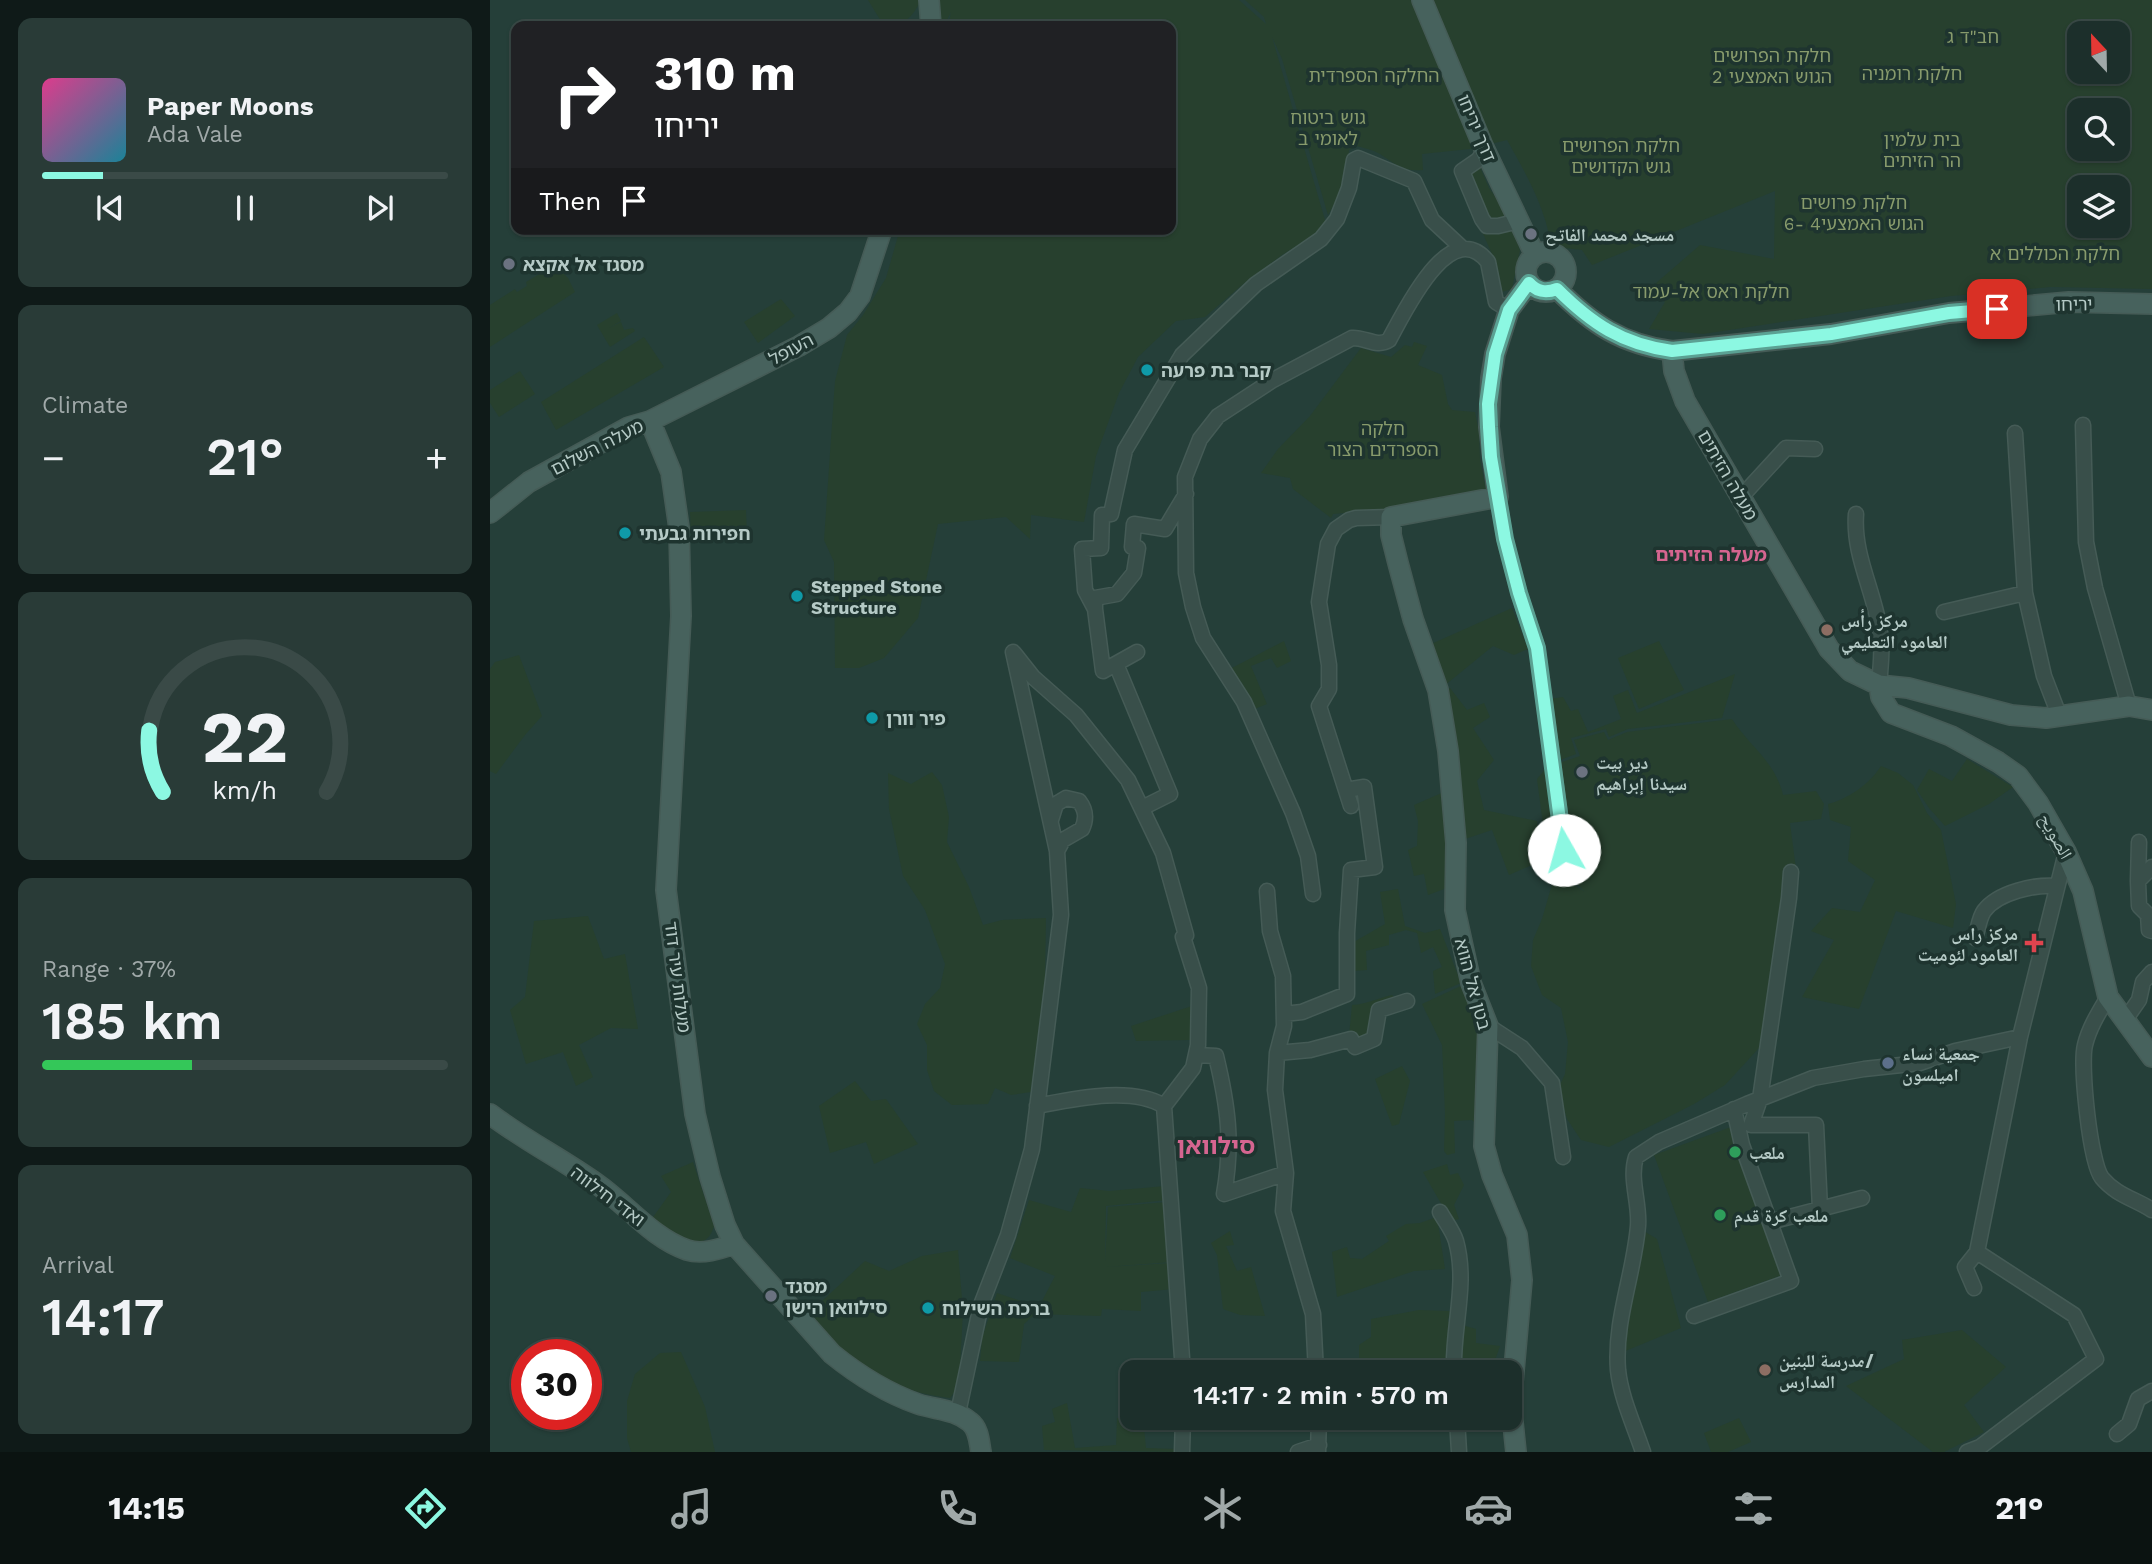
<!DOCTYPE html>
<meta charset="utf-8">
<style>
:root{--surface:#1c2f2b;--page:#293b37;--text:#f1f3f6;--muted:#a0a9a9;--line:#3a4a47;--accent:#8cf8e2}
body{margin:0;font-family:"Work Sans","Noto Naskh Arabic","Noto Sans Hebrew",sans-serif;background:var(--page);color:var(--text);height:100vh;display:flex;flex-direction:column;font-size:26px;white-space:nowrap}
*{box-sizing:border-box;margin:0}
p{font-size:23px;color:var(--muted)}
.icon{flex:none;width:38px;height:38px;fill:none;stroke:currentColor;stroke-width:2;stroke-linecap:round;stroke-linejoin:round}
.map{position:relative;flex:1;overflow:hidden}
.sheet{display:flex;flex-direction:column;gap:18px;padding:18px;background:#0f1a18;width:490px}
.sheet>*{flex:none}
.hud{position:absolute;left:21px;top:21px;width:665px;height:214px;border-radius:14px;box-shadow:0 2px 5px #0004,0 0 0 2px var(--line);background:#202124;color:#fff;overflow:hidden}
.needle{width:46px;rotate:338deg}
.fabs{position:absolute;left:1577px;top:21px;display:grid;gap:14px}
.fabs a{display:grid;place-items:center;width:63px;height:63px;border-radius:14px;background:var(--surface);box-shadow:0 2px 5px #0004,0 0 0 2px var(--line);font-size:35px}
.speed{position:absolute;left:21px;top:1339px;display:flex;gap:14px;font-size:35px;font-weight:700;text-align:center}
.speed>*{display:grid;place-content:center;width:91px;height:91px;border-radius:50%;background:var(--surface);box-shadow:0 2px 5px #0004,0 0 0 2px var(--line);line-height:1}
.speed .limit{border:10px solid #d22;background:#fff;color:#111}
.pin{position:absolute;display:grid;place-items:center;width:60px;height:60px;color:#fff;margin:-30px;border-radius:14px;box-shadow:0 4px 10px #0006}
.me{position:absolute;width:77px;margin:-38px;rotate:353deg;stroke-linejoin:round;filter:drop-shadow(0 0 5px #0008)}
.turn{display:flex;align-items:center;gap:24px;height:147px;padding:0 28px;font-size:32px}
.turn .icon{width:91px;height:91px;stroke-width:2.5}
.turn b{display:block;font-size:49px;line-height:60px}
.then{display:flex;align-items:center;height:66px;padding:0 28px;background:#0003;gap:14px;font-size:26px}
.big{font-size:52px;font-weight:600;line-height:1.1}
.sheet .card{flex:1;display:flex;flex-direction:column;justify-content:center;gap:10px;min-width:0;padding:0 24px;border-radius:14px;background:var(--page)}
.sheet .dial{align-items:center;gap:0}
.dial svg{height:182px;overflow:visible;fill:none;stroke:var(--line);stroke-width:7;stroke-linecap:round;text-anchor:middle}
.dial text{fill:var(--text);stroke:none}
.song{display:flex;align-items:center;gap:21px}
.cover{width:84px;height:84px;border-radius:10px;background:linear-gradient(135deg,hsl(330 70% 55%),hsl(190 70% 35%))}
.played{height:7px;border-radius:4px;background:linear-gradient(90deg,var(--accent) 15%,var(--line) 15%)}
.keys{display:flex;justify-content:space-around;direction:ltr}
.heat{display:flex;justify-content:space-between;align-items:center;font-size:38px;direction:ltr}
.charge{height:10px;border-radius:5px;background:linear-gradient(90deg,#34c759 37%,var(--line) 0)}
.trip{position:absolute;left:630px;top:1360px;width:402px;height:70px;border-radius:14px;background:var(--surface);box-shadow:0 2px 5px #0004,0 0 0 2px var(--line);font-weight:600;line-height:70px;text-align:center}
.menu{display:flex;height:112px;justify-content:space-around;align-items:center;background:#0b1311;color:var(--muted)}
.menu .icon{width:49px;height:49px}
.menu .current{color:var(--accent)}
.menu b{font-size:32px;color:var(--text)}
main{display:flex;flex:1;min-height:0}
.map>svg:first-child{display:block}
</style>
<main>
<section class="sheet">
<div class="card">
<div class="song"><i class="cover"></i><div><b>Paper Moons</b><p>Ada Vale</p></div></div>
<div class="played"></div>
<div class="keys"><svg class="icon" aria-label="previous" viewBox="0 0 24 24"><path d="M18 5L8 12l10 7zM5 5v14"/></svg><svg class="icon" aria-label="pause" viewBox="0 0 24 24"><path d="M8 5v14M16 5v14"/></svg><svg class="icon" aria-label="next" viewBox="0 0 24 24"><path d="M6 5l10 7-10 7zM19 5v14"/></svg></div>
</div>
<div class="card"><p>Climate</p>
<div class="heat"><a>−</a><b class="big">21°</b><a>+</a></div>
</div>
<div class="card dial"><svg viewBox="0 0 100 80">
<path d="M14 69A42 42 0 1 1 86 69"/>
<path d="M14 69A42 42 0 0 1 8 42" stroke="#8cf8e2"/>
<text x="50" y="56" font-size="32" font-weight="700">22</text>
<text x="50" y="72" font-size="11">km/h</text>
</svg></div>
<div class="card"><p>Range · 37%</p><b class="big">185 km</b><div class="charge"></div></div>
<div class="card"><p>Arrival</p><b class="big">14:17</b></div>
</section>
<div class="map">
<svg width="1662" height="1452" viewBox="0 0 1662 1452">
<rect width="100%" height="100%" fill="#253f39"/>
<path fill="#27402e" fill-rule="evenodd" d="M378,0H431C422,18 414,26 394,26Z
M447,0H749L776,24L774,17L755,0H1662V289L1561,287L1461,296L1213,334L1159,329L1175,302L1158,290L1210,245L1284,259L1285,191L1102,265L1092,250L1074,248L1060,239C1053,203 1035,172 1017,140L980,149L932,154L933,170C913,172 905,164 890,154C883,150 874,148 867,146L859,150L856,184L838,215L792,59L782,37L837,227L792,255L752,285L715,317L686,321L648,357L629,393L606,456L594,522L541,515L540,539L516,517L448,524L428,618L394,658L369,668H345L344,562L334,540L345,381L357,335L373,315L396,278L410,229H681V26H458L461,12L456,22L450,20ZM1589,33H1628V72H1589ZM1589,110H1628V149H1589ZM1589,187H1628V226H1589Z
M989,165L999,188L1019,216L1008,221L997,218L977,174Z
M1022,228L1030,250L1022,289L1008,293L1005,261L991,229Z
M58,269L61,275L70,270L78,278L85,292L0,347V305L25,289L27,292L37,286L36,282Z
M291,299L305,316L268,343L254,322Z
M127,313L131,321L119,328L131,322L134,330L143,328L145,331L120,347L107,325Z
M154,337L174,367L66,430L51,402Z
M924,342L937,346L928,365L952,375L958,404L962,410L985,412L989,432L990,459L997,495L908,508L843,514L841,518L803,489L800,478L771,473L788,449L820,416L871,348L901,357L915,345L922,347Z
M30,371L45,394L9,417L0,403V390Z
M256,510L257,535L201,538L200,512Z
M1022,608L1038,649L1024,655L1003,646L954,686L939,645Z
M794,641L801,661L787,668L781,658L761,666L777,704L762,710L738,670Z
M1169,641L1194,690L1149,709L1128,658Z
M29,655L52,716L35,735L6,774L0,771V669L5,662Z
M1245,674L1232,718L1138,729L1119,737L1116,729L1081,738L1086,754L1070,760L1060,699L1073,697L1081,711L1088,709L1098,732L1131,719L1123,696L1138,690L1147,713Z
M960,688L977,710L994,703L1000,717L983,728L1004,760L987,781L994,810L1047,821L1053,860L1019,875L1002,830L972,840L954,692Z
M1242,719C1259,746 1285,761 1293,795L1326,791L1334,804L1331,819L1300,823L1306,869L1269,1048L1235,1085L1204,1104L1119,1147L1091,1140L1077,1119L1068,1089L1075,1074L1078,1042L1071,1008L1052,995L1041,966L1043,940L1052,919L1063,881L1083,884L1095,892L1084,881L1060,878L1047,779L1057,767L1090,756L1084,740L1114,732L1118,740L1137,732Z
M1477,759L1523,787L1499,804L1455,826L1439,808L1427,790L1439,769L1462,781Z
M1391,766L1408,773L1423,785L1437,813L1451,830L1466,904L1463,928L1406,911L1369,1009L1312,997L1344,940L1321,931L1342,908L1370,912L1385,880L1358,861L1361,827L1340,820L1338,804C1358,799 1380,784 1391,766Z
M442,772L452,785L459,817L457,842L479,887L493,925L512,920L556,918L555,980L541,1092L521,1095L505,1088L498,1104L462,1105L444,1091L437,1070V1045L427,1024L435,1004L450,988L455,964L435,910L413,876L399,809L398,773L421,784Z
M954,792L957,888L938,895L934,874L924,876L918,850L927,846L928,821L924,805Z
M908,889L915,926L935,933L950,929L971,983L945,994L943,971L952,967L943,947L931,953L927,933L916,930L899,935V945L876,951L877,970L863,971L862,943L895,924L890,892Z
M98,916L114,959L135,954L148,1029L121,1028L89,1045L103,1077L86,1086L73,1052L36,1064L20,1010L35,997L44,921Z
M973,985L992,1030L991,1129L982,1120L964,1121L965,1153L957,1155L954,1151L955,1114L952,1045L932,1004Z
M902,995L917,1007L881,1022L878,1039L867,1044L859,1036L862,1005C877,1004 888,998 902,995Z
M702,1006L700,1040L646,1041L641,1026Z
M912,1066L920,1081L909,1124L902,1126L885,1079Z
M365,1081L381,1101L396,1099L428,1144L384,1164L376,1142L340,1153L329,1106Z
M1241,1127L1295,1274L1218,1302L1164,1155Z
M203,1162L224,1226C220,1240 213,1243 198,1244L161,1220L181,1192L171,1176Z
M957,1164L960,1175L968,1173L974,1185L964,1205L969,1219L961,1221L933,1172Z
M676,1186L678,1200L616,1206L615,1262L618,1207L677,1202L682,1262L615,1267L681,1263L684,1289L651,1292V1311L612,1309L611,1316L545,1314L534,1324L529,1362L490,1361L492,1338L507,1293L549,1307L565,1276L520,1258L539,1200L581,1212L590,1188L619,1191Z
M947,1217L955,1269L924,1271L847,1297L842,1252L857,1247L860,1258L872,1259L899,1241L896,1236L916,1224L930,1223Z
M740,1231L744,1245L736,1246L747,1271L761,1267L775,1316L750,1315L733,1309L727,1255L721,1243Z
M1154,1231L1167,1239L1191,1328L1133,1352L1136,1318Z
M468,1250L473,1311L469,1386L460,1398C420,1394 378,1376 347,1349C336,1338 325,1324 314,1313L331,1302L375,1261L399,1271L432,1256Z
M929,1310L960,1311L958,1321L986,1329V1343L1010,1346L1001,1372H869V1345L881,1337V1319Z
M1472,1330L1516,1367L1474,1405L1494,1432L1454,1452H1443L1356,1386L1414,1359L1412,1340Z
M191,1352L215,1407L225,1452H141L137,1438V1401L145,1374L170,1353Z
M634,1390H642V1418H653L656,1448L687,1449V1452L554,1450L552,1426L565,1422L562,1409L577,1403L585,1448L626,1445L627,1418H636Z
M1249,1418L1261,1442L1238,1452H1221L1214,1433Z"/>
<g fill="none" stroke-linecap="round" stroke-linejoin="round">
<defs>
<path id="street" d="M995,150L988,160L972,171L992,219L997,226H1008L1029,221
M1593,425L1596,542L1605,588L1639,706
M1525,433L1535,593L1554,676L1569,715
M696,494L675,529L644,524L642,547L648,548L644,573L627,594L605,598V609L595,590L592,549L611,548L612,515L621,514L635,450L692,355L766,284L831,239L847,219L859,188L864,160L868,158L924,181L942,220L971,247
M1008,497L1015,539L1029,593L1047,648L1077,869
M1251,497L1296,448L1325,449
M1366,514C1363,553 1382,587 1389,625C1393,645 1391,664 1389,685
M605,609L613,671L647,652
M1454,612L1535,593
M524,653L543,677L586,715L638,780L673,853L696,935L693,937L709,988L708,1045L703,1068L674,1106
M626,664L680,794L652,808
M861,806L829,706L839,689V665L829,602L838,544L846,529L859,520L866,518L901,517
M561,820L566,804L576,798L589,801C596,810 597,818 592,829L573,840L567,851
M1649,842L1648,881L1662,867
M1301,872L1299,898L1270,1099L1261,1125H1326L1330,1209
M1648,881L1649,906L1658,915L1659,930L1662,931
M777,891L780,931L793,976L794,1026L787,1053L785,1090L796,1173L793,1211L823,1314L826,1372
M823,894L818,856L803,813L754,702L713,638L703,607L696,573L695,477L710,439L728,416L783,380L862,338C875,337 887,348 899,340C914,313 960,214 998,262L1006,302L1019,310
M1485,938C1488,930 1489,918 1494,911C1508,892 1546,884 1567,886
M1618,997C1609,1012 1599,1028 1595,1045C1590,1065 1600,1163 1612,1178C1626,1195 1645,1199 1662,1210
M794,1014L812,1012L857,994V933L861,870L885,867L874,787L856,790
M1635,1020L1649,1000L1653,982L1662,972
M998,1026L1032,1048L1062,1083L1073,1157
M787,1053L820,1050L861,1039L865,1047L884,1039L889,1010L917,1001
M706,1055L726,1056C738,1106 743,1143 734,1194L796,1173
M547,1106C584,1099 641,1086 674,1106L693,1372
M950,1212C955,1221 963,1231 966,1241C978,1284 962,1329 964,1372
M1280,1222L1372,1198
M1487,1252L1530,1037L1576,852
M1204,1316L1301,1281L1252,1145L1244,1109
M468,1413L491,1305L518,1235L542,1149L571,915L567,851L523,652
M967,1418L969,1452
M1627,1434L1639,1424L1648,1399L1662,1391
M692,1452L693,1418
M808,1452L829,1445
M828,1452L829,1418
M1153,1452C1144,1425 1131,1398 1128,1370C1124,1321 1144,1274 1148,1226C1150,1203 1139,1179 1146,1157L1169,1142L1257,1104L1323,1078L1374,1069L1430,1063L1465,1051L1530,1037
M1477,1452L1490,1447L1606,1359L1584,1315L1487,1252L1475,1267L1484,1288"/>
<path id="secondary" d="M439,0L441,26
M932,0L993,146L1045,255
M1036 272a20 20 0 1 1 40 0a20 20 0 1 1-40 0Z
M1067,289C1102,324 1131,344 1182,351L1341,334L1459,313L1579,302L1662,304
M1182,351L1184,371L1195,401L1339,649L1360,671L1389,685L1418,688L1521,715L1556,718L1639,706L1662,710
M160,421L181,472L189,528L191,616L176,890L205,1114L220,1177L235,1225L244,1244L342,1354C368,1375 397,1393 428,1404C446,1410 465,1409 480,1422C489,1429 489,1441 491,1452
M0,513L39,482L139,427L160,421L309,346L339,328L358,312L370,296L392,229
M1389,685L1391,697L1401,713L1461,736L1508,762L1528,776L1548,803L1576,852L1593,891L1618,997L1662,1057
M0,1114C34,1140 72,1159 107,1184C137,1205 162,1238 197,1250C212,1255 230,1249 244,1244
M1026,1452L1021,1404L1032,1280L1027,1235L1002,1175L994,1146L998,1026L981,983L965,910L966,843L958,751L948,690L923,619L908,563L901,535V517L1008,497L999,427L1001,378L1005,354L1019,310L1039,283"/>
</defs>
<use href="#street" stroke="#455b56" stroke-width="17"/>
<use href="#secondary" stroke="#455b56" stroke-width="22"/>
<use href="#street" stroke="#394f4a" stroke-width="14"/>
<use href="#secondary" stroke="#47625d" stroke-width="19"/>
</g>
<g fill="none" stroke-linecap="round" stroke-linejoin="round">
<defs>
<path id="route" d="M1074,850L1047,648L1029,593L1015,539L1001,457L999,427L998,404L1005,354L1019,310L1039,283C1047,292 1056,293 1067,289C1102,324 1132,344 1182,351L1341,334L1459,313L1507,309"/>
</defs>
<use href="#route" stroke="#5ba193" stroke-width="18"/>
<use href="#route" stroke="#8cf8e2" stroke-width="12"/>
</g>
<g fill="#6b7280" stroke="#1e342f" stroke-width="2.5">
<circle cx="1041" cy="234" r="7"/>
<circle cx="19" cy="264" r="7"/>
<circle cx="1092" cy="772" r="7"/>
<circle cx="281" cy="1296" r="7"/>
</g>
<g fill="#0f9aa8" stroke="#1e342f" stroke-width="2.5">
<circle cx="657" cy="370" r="7"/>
<circle cx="135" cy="533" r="7"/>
<circle cx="307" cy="596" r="7"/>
<circle cx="382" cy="718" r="7"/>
<circle cx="438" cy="1308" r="7"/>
</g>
<g fill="#8d6e63" stroke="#1e342f" stroke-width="2.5">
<circle cx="1337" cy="630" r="7"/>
<circle cx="1275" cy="1370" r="7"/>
</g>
<path fill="#e0444e" stroke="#1e342f" stroke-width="2.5" d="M1540.5 932.5h7v7h7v7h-7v7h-7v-7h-7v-7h7z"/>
<circle fill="#5c6f8a" stroke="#1e342f" stroke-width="2.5" cx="1398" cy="1063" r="7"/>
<g fill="#2e9e5b" stroke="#1e342f" stroke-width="2.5">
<circle cx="1245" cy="1152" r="7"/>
<circle cx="1230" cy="1215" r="7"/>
</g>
<g text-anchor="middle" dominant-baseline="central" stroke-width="7" stroke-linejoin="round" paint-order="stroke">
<g font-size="18" fill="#889b6c" stroke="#1e342f">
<text x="1483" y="36">חב"ד ג</text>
<text x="1282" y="55">חלקת הפרושים<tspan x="1282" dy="21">הגוש האמצעי 2</tspan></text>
<text x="1422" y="73">חלקת רומניה</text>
<text x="884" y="75">החלקה הספרדית</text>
<text x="838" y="117">גוש ביטוח<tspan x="838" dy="21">לאומי ב</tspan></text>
<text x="1432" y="139">בית עלמין<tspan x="1432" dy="21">הר הזיתים</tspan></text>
<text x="1131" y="145">חלקת הפרושים<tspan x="1131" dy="21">גוש הקדושים</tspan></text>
<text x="1364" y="202">חלקת פרושים<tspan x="1364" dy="21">הגוש האמצעי4 -6</tspan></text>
<text x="1565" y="253">חלקת הכוללים א</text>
<text x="1221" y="291">חלקת ראס אל-עמוד</text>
<text x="893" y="428">חלקה<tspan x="893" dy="21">הספרדים הצור</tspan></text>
</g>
<g font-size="18" fill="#b5cac6" stroke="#1e342f">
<text transform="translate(987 128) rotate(67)">דרך יריחו</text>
<text transform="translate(1584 304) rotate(-1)">יריחו</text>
<text transform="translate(301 349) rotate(-28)">העופל</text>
<text transform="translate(107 447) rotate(-27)">מעלה השלום</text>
<text transform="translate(1238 475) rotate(60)">מעלה הזיתים</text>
<text transform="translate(1566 836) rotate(61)">الصويح</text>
<text transform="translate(188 977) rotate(83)">מעלות עיר דוד</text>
<text transform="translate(983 984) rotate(75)">בטן אל הווא</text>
<text transform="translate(118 1196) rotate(37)">ואדי חילווה</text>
</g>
<g font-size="18" font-weight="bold" fill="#b5cac6" stroke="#1e342f" text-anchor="start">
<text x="1055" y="234">مسجد محمد الفاتح</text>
<text x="33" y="264">מסגד אל אקצא</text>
<text x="671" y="370">קבר בת פרעה</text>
<text x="149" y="533">חפירות גבעתי</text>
<text x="321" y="586">Stepped Stone<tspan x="321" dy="21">Structure</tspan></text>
<text x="1351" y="620">مركز رأس<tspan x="1351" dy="21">العامود التعليمي</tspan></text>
<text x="396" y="718">פיר וורן</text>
<text x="1106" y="762">دير بيت<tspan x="1106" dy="21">سيدنا إبراهيم</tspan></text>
<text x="1528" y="933" text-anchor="end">مركز راس<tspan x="1528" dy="21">العامود لئوميت</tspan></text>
<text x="1412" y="1053">جمعية نساء<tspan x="1412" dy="21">اميلسون</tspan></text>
<text x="1259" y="1152">ملعب</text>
<text x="1244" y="1215">ملعب كرة قدم</text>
<text x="295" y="1286">מסגד<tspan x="295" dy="21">סילוואן הישן</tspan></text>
<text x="452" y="1308">ברכת השילוח</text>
<text x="1289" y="1360">مدرسة للبنين/<tspan x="1289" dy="21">المدارس</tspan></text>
</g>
<g font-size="19" font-weight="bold" fill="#d56590" stroke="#1e342f">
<text x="1221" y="554">מעלה הזיתים</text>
</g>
<g font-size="24" font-weight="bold" fill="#d56590" stroke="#1e342f">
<text x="726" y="1146">סילוואן</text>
</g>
</g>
</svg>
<div class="fabs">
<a><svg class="needle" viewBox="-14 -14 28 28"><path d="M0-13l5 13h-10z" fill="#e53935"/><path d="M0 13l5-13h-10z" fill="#a0a9a9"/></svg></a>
<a><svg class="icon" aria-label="search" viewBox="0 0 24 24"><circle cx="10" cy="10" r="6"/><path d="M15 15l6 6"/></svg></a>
<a><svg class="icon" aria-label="layers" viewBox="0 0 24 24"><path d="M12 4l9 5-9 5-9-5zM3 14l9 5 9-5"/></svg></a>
</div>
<div class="speed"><div class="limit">30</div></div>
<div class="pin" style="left:1507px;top:309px;background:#d93025"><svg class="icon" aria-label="arrive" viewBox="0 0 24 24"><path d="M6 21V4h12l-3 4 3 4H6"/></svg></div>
<svg class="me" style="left:1074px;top:850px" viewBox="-20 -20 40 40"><circle r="19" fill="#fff"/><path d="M0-13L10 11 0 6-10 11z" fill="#8cf8e2"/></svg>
<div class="trip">14:17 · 2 min · 570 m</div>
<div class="hud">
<div class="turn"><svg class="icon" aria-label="right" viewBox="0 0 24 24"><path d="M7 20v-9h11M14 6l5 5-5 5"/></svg><div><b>310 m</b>יריחו</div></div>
<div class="then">Then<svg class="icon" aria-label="arrive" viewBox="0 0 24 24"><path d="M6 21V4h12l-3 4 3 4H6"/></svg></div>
</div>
</div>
</main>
<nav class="menu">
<b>14:15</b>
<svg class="icon current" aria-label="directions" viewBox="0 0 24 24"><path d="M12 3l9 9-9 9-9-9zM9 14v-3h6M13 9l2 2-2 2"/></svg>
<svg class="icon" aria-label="music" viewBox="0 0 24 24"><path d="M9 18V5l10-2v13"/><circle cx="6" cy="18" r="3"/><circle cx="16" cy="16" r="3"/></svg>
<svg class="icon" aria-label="phone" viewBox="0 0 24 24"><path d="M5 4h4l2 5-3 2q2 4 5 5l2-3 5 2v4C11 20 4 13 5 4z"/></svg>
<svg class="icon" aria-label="climate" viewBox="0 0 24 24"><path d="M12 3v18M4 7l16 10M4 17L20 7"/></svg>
<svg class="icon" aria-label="car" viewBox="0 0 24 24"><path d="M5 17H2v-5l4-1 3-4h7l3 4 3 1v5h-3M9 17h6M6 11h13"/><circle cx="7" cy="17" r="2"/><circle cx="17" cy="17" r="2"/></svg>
<svg class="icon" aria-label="filters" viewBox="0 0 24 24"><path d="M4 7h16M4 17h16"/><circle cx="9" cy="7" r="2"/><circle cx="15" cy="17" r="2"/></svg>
<b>21°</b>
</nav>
